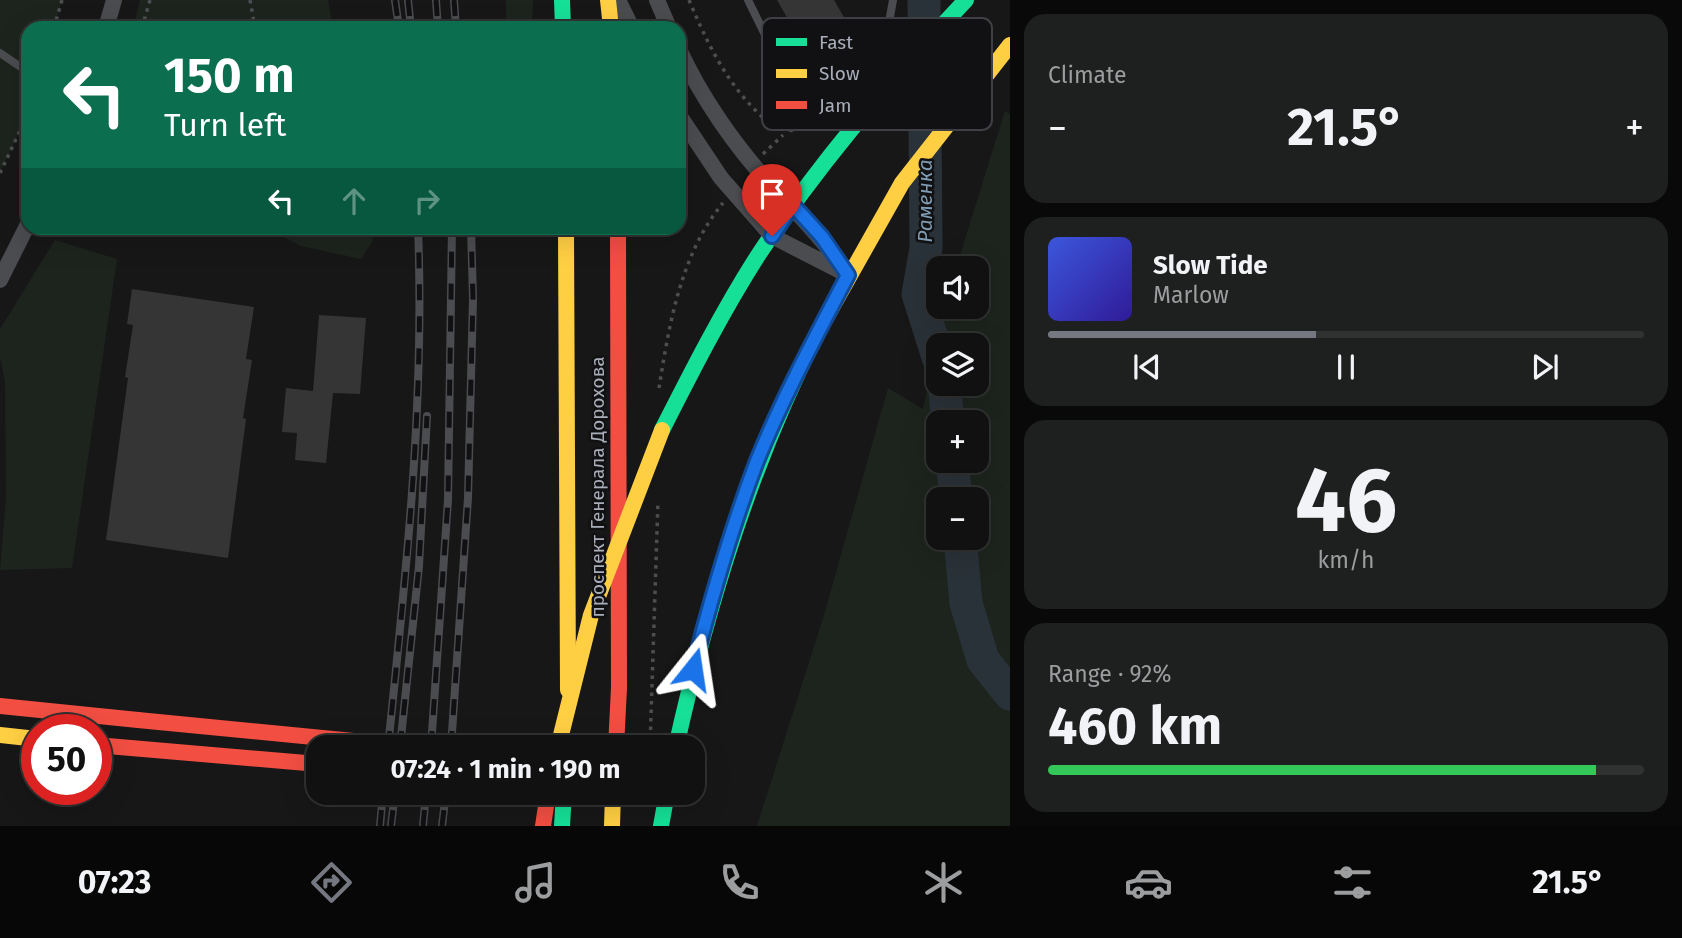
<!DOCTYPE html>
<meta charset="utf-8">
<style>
:root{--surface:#111;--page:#1e1f1f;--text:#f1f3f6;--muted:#9c9d9f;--line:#303131;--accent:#757880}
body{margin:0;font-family:"Fira Sans",sans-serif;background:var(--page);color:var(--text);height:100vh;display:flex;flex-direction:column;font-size:26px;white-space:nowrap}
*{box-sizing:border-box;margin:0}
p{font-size:23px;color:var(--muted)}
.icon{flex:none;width:38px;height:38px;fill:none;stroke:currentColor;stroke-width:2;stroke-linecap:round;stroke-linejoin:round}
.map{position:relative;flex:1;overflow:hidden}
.sheet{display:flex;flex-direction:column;gap:14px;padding:14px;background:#090909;width:672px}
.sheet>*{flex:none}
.hud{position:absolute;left:21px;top:21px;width:665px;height:214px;border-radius:21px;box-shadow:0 7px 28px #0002,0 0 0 2px var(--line);background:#0b6e4f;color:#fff;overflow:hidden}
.tools{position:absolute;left:926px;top:256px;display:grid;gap:14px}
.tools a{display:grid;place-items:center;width:63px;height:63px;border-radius:14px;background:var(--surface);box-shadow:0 7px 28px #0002,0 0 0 2px var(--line);font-size:35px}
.speed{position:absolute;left:21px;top:714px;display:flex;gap:14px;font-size:35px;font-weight:700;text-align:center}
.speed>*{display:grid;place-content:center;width:91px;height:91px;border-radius:50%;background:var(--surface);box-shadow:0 7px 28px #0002,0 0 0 2px var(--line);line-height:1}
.speed .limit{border:10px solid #d22;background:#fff;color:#111}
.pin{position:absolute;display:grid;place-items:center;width:60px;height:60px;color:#fff;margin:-72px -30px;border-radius:50% 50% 50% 0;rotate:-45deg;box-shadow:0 0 7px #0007}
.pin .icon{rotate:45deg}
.me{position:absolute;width:77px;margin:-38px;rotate:15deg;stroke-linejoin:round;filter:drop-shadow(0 0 5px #0008)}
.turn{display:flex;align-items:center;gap:24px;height:147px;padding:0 28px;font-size:32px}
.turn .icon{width:91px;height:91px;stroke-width:2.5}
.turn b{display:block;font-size:49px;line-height:60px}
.lanes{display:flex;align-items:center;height:66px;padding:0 28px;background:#0003;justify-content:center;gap:35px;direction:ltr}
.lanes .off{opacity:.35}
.big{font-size:52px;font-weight:700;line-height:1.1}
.sheet .widget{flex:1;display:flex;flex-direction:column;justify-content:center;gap:10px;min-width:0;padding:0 24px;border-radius:21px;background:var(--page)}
.sheet .dial{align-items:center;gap:0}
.dial b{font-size:91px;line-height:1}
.song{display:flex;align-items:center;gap:21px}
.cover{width:84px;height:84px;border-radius:10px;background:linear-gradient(135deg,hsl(230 70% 55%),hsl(250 70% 35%))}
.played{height:7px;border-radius:4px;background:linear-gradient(90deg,var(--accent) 45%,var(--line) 45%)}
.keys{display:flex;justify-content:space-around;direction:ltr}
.heat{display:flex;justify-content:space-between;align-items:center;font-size:38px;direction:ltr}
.charge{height:10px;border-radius:5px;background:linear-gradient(90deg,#34c759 92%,var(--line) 0)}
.trip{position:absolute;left:306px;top:735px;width:399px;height:70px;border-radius:21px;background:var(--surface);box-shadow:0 7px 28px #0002,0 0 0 2px var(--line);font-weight:700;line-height:70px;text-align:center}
.menu{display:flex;height:112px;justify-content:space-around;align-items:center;background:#070707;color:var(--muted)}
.menu .icon{width:49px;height:49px}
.menu .current{color:var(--accent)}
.menu b{font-size:32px;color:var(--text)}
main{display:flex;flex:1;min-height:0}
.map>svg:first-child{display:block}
</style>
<main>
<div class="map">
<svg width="1010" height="826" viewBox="0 0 1010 826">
<rect width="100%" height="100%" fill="#171717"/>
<path fill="#1d241e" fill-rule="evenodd" d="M0,0H62L54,28H28V114L0,173Z
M140,0H328L333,28H133Z
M506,0H533L532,28H506Z
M1005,111L1010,114V826H757L824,615L888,388L923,409L944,306H976V268H956ZM938,345H976V383H938ZM938,422H976V460H938ZM938,499H976V537H938Z
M266,228H371L373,241L361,259L301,246Z
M55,240L117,259L72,568L0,570L6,497L5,382L0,357V329Z"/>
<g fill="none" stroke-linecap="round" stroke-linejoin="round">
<path stroke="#2a3239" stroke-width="33" d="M924,0L926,248L918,294L938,357
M944,383L948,422
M952,460L956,499
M960,537L966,603L983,660L1010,694"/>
</g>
<path fill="#353536" d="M777,0H834L863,50L820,75Z
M132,289L254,307L246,359L252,360L243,418L246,419L228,558L106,540L128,378L125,377L133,325L127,324Z
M319,315L366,318L360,394L333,393L326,463L295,460L297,433L282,432L286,388L313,391Z"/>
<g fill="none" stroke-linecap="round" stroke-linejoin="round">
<path stroke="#4d4e52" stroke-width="3.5" stroke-dasharray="3.5 5" stroke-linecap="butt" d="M250,0L255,28
M689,0C711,52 733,96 779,131
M54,28L62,0
M142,28L150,0
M763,154L783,135
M0,173L28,114
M659,388C669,325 681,253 723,203
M650,747L658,501"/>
<path stroke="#4b4c50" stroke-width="8" d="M748,0L805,116
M0,53L28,72
M791,128L877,51L888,28L893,0"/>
<path stroke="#4b4c50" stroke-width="16" d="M618,0L632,28
M657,0L669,28
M106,28L114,0
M0,280L28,224"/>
<path stroke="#16e098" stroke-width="16" d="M562,0L563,28
M662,430C692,371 722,312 757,257C818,164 890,80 966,0
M676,747C708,603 751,464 818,332
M562,826L564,793
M661,826L667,793"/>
<path stroke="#ffcf43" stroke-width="16" d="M608,0L611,28
M566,228L568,690
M818,332L902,183L1010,45
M0,735L37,739
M612,826L613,793"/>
<path stroke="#f24e42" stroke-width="16" d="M0,706L138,720
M96,745L318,764
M616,747L619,688L618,228
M543,826L548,793"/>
<defs>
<path id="rail" d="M395,0L399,28
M408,0L411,28
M436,0L438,28
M454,0L456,28
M388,747C406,574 425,401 418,228
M400,747L419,566L427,416
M431,747L448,500L452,228
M451,747L468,498L473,298L471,228
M380,826L383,793
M391,826L395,793
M423,826L426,793
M442,826L446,793"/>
</defs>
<use href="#rail" stroke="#4b4c4f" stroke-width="8"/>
<use href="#rail" stroke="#111113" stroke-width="5" stroke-dasharray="16" stroke-linecap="butt"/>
<path stroke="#4b4c50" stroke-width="16" d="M679,49C701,97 735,146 770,184C798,214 825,241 848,275
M679,115L721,178L772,236L846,274"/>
<path stroke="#ffcf43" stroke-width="16" d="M558,747L591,615L662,430
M588,793L666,799"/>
<path stroke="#f24e42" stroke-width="16" d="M138,720L415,747"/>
</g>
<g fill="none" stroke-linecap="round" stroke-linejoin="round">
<defs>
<path id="route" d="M693,669C711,599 731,529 757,461C783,397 816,336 848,275L822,237L793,205L772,236"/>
</defs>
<use href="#route" stroke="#114b97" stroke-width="18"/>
<use href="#route" stroke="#1a73e8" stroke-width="12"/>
</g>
<g text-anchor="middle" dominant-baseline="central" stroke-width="5" stroke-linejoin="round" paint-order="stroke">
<g font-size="19" fill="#a8adb8" stroke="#111113">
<text transform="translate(597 487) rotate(-90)">проспект Генерала Дорохова</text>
</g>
<g font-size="21" font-style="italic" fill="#7f9bb3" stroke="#111113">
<text transform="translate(925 201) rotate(-90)">Раменка</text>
</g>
</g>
<rect x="762" y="18" width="230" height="112" rx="10" fill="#111113" stroke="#3e4045" stroke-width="2"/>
<rect x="776" y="38" width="31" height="8" fill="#16e098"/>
<rect x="776" y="69" width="31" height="9" fill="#ffcf43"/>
<rect x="776" y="101" width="31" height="8" fill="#f24e42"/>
<g font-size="19" fill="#a8adb8">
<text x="819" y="49">Fast</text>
<text x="819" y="80">Slow</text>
<text x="819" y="112">Jam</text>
</g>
</svg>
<div class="tools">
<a><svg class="icon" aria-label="sound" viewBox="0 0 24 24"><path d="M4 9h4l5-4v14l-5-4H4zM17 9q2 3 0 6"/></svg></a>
<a><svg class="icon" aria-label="layers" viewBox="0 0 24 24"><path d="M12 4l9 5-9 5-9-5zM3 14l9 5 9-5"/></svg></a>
<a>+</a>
<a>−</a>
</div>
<div class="speed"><div class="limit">50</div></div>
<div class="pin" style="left:772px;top:236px;background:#d93025"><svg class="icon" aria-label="arrive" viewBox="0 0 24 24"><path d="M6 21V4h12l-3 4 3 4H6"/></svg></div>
<svg class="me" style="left:693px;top:669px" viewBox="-20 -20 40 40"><path d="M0-17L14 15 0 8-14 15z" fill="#1a73e8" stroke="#fff" stroke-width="4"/></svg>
<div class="trip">07:24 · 1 min · 190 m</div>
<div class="hud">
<div class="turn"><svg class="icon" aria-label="left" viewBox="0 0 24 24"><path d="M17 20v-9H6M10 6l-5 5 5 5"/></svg><div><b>150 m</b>Turn left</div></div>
<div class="lanes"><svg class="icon" aria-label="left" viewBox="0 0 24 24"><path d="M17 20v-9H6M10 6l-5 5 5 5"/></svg><svg class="icon off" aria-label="ahead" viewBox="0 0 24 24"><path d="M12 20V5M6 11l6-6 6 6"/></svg><svg class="icon off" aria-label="right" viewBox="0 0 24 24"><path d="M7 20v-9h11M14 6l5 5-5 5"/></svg></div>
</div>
</div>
<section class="sheet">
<div class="widget"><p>Climate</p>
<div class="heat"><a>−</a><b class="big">21.5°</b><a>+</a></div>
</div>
<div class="widget">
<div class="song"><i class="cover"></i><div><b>Slow Tide</b><p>Marlow</p></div></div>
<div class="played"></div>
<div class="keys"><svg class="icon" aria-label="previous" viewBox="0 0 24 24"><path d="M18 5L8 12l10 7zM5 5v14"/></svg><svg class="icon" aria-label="pause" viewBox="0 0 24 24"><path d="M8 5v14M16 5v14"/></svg><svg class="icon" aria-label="next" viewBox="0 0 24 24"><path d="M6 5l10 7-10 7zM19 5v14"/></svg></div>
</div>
<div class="widget dial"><b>46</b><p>km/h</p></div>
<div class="widget"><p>Range · 92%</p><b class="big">460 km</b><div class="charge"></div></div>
</section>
</main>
<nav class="menu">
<b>07:23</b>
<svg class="icon current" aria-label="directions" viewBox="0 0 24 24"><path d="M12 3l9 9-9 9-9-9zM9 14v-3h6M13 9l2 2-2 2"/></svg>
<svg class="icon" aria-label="music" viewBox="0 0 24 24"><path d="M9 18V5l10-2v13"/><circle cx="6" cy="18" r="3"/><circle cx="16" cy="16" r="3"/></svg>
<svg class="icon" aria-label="phone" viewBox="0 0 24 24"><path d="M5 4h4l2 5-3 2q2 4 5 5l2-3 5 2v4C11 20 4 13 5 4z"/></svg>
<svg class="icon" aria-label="climate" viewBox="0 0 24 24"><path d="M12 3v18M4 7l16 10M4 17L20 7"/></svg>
<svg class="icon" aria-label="car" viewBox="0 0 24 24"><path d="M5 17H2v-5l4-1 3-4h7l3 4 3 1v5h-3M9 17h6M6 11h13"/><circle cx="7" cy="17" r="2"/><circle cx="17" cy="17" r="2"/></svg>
<svg class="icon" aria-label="filters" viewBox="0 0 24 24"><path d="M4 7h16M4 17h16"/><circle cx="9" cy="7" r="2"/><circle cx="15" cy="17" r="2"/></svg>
<b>21.5°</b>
</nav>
